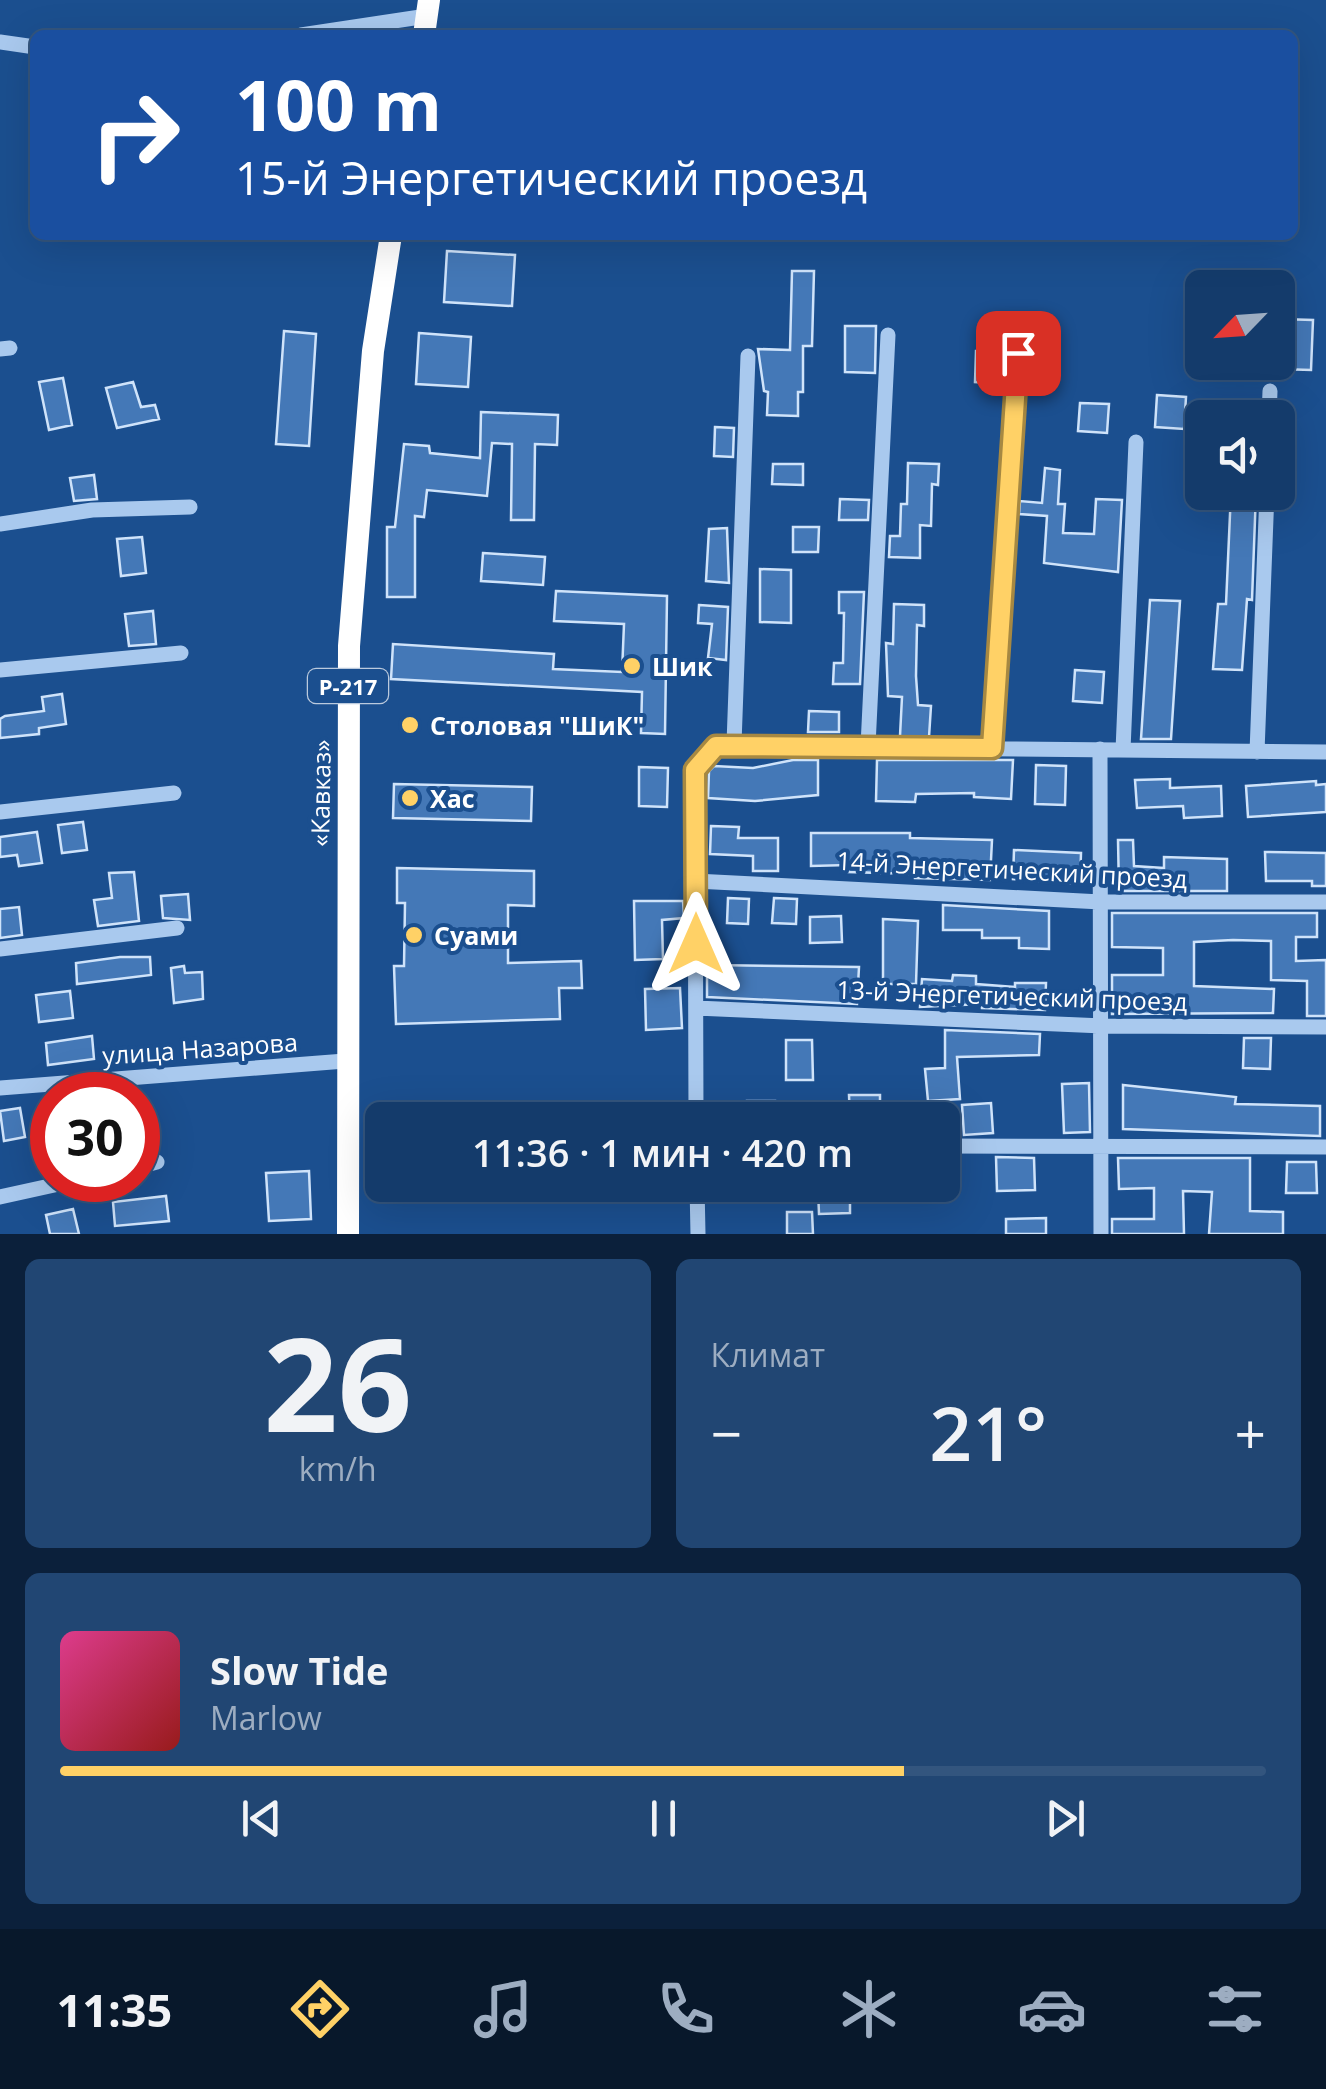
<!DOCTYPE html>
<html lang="ru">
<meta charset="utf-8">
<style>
:root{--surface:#143b6b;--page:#214673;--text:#f1f3f6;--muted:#9dadc1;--line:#33557e;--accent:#ffd166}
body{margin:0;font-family:"Open Sans",sans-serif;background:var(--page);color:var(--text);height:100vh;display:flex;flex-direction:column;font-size:38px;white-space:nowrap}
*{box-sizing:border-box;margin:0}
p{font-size:32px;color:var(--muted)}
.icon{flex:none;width:55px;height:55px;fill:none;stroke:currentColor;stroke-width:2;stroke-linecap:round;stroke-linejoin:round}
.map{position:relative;height:1234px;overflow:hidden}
.side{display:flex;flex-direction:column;gap:25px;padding:25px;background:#0b203b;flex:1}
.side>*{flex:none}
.top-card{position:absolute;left:30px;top:30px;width:1268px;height:210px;border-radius:15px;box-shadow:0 10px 40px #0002,0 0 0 2px var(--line);background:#1a4fa0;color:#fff;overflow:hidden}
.needle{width:65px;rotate:245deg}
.fabs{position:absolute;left:1185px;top:270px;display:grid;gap:20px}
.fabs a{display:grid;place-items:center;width:110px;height:110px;border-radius:15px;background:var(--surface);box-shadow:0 10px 40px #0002,0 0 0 2px var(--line);font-size:50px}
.speed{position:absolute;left:30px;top:1072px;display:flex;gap:20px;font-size:50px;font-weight:700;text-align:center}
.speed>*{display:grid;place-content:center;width:130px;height:130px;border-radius:50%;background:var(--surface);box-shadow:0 10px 40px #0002,0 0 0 2px var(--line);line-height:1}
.speed .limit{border:15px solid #d22;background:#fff;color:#111}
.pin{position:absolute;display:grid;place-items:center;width:85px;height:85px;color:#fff;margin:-42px;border-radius:20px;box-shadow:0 5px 15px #0006}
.me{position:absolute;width:110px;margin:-55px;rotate:0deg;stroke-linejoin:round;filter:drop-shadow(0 0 8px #0008)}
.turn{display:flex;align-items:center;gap:35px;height:210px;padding:0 40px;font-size:45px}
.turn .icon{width:130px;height:130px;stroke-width:2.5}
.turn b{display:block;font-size:70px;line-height:85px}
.big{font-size:75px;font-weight:600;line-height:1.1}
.side .widget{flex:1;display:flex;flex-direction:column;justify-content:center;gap:15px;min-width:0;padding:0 35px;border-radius:15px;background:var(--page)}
.side .dial{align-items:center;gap:0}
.dial b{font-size:130px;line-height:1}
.song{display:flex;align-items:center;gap:30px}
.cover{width:120px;height:120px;border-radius:15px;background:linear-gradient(135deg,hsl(330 70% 55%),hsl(0 70% 35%))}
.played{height:10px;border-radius:5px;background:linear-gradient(90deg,var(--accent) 70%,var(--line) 70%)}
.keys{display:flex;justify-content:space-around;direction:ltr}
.heat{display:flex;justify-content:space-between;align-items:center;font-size:55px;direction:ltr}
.side .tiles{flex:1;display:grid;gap:25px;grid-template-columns:1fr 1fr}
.widget:last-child{grid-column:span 2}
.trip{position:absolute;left:365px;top:1102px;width:595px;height:100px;border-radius:15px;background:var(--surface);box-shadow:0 10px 40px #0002,0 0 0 2px var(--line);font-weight:600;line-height:100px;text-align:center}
.tab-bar{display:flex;height:160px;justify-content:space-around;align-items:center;background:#08182b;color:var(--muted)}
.tab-bar .icon{width:70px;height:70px}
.tab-bar .on{color:var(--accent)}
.tab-bar b{font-size:45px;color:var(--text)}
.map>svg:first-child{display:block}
</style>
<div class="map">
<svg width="1326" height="1234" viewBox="0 0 1326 1234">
<rect width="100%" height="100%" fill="#1b4f8f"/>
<path fill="#4478b7" stroke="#cfe3fa" stroke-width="2.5" d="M447,251L515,255L512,306L444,302Z
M792,271H814L812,346H803V392H798V416L767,415L768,392L764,391L758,349L790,350Z
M1280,319L1313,320L1311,370L1279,369Z
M845,326H876L875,373L845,372Z
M284,331L316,334L309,446L276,444Z
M419,333L471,337L468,387L416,384Z
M976,351L1006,353L1004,384L975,382Z
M63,378L72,425L49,430L39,382Z
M133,382L141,407L155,405L159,419L117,428L106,388Z
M1157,395L1186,397L1184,429L1155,427Z
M1080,403L1109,404L1107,433L1078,431Z
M481,412L558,415L557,445L535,444L534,520H511L512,444L492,443L487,496L427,490L424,517L415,516V597H387V527H395L404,444L429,446L430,453L480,458Z
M715,427L734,428L733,457L714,456Z
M908,463L939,464L938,485L932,484L931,526L920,525V558L889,557L890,536H900L901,504H907Z
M773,464H803V485L772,484Z
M1045,468L1060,470L1058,504H1065L1063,533L1094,534L1096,499L1122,500L1118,572L1044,563L1047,516L1019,514L1020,501L1042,503Z
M94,475L97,499L74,501L70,478Z
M1231,492H1256L1252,600L1247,599L1242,670L1213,669L1218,604H1226Z
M840,499L869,500L868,520H839Z
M793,527H819L818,552H793Z
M727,528L729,583L706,581L709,529Z
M142,537L146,573L121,576L117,539Z
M483,553L545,557L543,585L481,581Z
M760,569L791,570V623L760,622Z
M556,591L667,596L665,734L641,733L642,692L391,679L393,644L554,654L553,669L622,672L624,624L554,621Z
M839,592H864L860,684H833L834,663H843L844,613H839Z
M1150,600L1180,601L1171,739H1141Z
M894,604L924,605V626L917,625L916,676L918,705L931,706L929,737L900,736L902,697L888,696L886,643L893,644Z
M699,605L728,607L726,660L708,658L712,624L698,623Z
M153,611L156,644L129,646L125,614Z
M1075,670L1104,672L1102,703L1073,701Z
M62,694L66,724L39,728V734L0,738V719L5,716L44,711L42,697Z
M809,711L839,712V732H808Z
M793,760H818V795L755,801L708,798L709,771L714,766L753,768Z
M877,760H1013L1011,799L974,797V793L916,794L915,802L876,801Z
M1036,765L1066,766L1065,805L1035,804Z
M639,767L668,768L667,807L639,806Z
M1170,779V788L1221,786L1222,816L1184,818L1183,806L1137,808L1135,780Z
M1316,781V785L1326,784V812L1248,817L1246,786Z
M394,784L532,787L531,821L393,818Z
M83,822L87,850L62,853L58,825Z
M711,826L739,827L738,838H778V871H753V856L710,854Z
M37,832L42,863L19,866L17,855L0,857V837Z
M811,833H910V838L992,840L990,880L915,878V874L848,872V865L811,866Z
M1118,840H1133L1134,866L1164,868V857L1227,859V891H1119Z
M1014,850L1081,853L1080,884L1013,879Z
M1265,852L1326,853V886H1312V881H1266Z
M397,868L534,871V906L508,905V963L581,961L582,988H559L560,1019L396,1024L394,966H404L405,903H397Z
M134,872L139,921L98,926L94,900L112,898L109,873Z
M188,894L190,920L163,918L161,896Z
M728,898L749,899L748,924L727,923Z
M774,898L797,899L796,924L772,923Z
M634,901H683L684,918L662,920L663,959L635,960Z
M943,905L1049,911V949L1019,948V938H982V930H943Z
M19,907L22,935L0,938V909Z
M1112,913H1317V937H1296V961L1326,960V1016H1307V981L1271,980V941L1233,940L1194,942V986L1274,989L1273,1013L1112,1014V975H1163V948L1112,947Z
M841,916L842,942L810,943V917Z
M883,919L918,921L916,984H883Z
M120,957H150L151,975L77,984L76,963Z
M707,965L859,967L857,1004L707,997Z
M184,966L185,973L202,972L203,999L174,1003L171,968Z
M953,975L976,976V984L1015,987V983H1046L1045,1010L982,1008V1004L920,1007L922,979L952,981Z
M680,988L682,1028L646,1030L645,989Z
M70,991L73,1018L39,1022L36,995Z
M945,1030L1040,1034L1039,1055L957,1057L960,1099L928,1101L925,1069L945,1068Z
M92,1036L94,1059L48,1065L46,1043Z
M1244,1038H1271L1270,1069L1243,1068Z
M786,1040H812L813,1080H786Z
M1089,1083L1090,1132L1064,1133L1062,1084Z
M1123,1085L1236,1097L1235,1104L1320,1106V1136L1123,1129Z
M849,1095H880V1120H850Z
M747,1101H775V1120H747Z
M991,1103L993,1133L964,1135L962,1105Z
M20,1108L25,1137L4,1141L0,1111Z
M996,1157L1034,1158L1035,1190L997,1191Z
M1118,1158H1250V1211L1283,1212V1234H1209L1212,1192L1183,1191L1184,1234H1112V1219H1154V1188L1119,1189Z
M1287,1162H1316L1317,1193H1286Z
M309,1171L311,1219L269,1221L266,1173Z
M850,1188V1213L819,1214L818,1189Z
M166,1196L169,1221L115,1226L113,1202Z
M73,1209L79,1234H50L46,1215Z
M787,1212H812L813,1234H787Z
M1046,1218V1234H1006V1219Z"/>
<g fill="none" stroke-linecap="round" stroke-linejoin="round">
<path stroke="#a9c9ee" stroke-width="15" d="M301,35L427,16
M0,42L35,47
M0,349L10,348
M1269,418L1270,391
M0,524L92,510L190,507
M0,670L181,653
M734,744L748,356
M868,746L888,335
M993,748L1018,353
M1100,749L1101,1234
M1123,750L1136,442
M1257,752L1267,492
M0,812L174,793
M695,881L1101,902H1326
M0,949L177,928
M696,1008L1103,1026L1326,1027
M0,1088L345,1061
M696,1120L695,770L717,746L1326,752
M942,1146L1326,1147
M138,1167L157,1162
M697,1185L698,1234
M0,1197L77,1180"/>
<path stroke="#fff" stroke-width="22" d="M424,35L429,0
M348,1234L349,646L373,351L391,235"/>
</g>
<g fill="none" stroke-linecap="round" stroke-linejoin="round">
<defs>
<path id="route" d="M696,944L695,770L716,746L992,748L1018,353"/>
</defs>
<use href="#route" stroke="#a68842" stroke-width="25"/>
<use href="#route" stroke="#ffd166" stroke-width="18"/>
</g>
<g fill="#ffd166" stroke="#1b4f8f" stroke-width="4">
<circle cx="632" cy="666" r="10"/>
<circle cx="410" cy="725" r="10"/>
<circle cx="410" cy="798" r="10"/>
<circle cx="414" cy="935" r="10"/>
</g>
<g text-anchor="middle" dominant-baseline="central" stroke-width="8" stroke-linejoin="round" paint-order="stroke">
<rect fill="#1b4f8f" stroke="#bbcadd" stroke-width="2.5" x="308" y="669" width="80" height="34" rx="8"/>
<g font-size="22" font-weight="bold" fill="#fff">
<text x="348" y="686">Р-217</text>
</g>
<g font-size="25" font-weight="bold" fill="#fff" stroke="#1b4f8f" text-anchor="start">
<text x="652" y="666">Шик</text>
<text x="430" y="725">Столовая "ШиК"</text>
<text x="430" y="798">Хас</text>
<text x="434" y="935">Суами</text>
</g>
<g font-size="25" fill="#fff" stroke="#1b4f8f">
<text transform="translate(320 793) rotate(-89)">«Кавказ»</text>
<text transform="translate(1012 869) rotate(3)">14-й Энергетический проезд</text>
<text transform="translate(1012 995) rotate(2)">13-й Энергетический проезд</text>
<text transform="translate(200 1048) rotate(-4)">улица Назарова</text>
</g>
</g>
</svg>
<div class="fabs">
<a><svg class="needle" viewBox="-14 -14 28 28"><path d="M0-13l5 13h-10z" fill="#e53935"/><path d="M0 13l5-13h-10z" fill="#9dadc1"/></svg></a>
<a><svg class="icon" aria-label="sound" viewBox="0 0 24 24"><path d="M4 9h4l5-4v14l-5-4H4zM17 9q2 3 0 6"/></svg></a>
</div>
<div class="speed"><div class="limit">30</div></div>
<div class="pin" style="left:1018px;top:353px;background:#d93025"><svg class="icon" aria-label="arrive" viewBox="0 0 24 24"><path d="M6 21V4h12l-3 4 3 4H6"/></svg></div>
<svg class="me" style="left:696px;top:944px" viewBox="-20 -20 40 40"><path d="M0-17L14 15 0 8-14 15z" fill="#ffd166" stroke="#fff" stroke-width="4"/></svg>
<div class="trip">11:36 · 1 мин · 420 m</div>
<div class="top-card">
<div class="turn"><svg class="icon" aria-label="right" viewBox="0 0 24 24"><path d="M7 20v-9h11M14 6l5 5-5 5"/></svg><div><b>100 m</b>15-й Энергетический проезд</div></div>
</div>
</div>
<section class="side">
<div class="tiles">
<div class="widget dial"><b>26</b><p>km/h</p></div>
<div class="widget"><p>Климат</p>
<div class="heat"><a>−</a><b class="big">21°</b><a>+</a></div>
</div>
<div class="widget">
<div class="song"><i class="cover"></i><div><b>Slow Tide</b><p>Marlow</p></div></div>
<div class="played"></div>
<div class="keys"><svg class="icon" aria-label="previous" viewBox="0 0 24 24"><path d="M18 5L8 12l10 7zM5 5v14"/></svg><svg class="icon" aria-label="pause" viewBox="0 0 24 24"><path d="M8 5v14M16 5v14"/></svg><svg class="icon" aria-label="next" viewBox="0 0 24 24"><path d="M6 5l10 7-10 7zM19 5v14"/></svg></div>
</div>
</div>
</section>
<nav class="tab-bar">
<b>11:35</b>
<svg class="icon on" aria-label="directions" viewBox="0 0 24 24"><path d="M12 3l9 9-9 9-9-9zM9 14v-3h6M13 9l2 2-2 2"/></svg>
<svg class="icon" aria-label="music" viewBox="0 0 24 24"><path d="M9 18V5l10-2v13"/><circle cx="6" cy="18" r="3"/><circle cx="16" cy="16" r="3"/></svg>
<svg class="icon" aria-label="phone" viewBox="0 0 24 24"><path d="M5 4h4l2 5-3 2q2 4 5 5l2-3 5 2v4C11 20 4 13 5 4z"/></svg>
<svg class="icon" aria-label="climate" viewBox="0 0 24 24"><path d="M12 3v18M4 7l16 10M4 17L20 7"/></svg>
<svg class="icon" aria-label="car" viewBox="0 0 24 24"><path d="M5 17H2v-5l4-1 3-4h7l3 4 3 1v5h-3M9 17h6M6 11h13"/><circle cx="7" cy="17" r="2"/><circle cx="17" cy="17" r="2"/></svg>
<svg class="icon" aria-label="filters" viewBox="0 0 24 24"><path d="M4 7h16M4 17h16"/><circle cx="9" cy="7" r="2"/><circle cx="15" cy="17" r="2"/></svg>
</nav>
